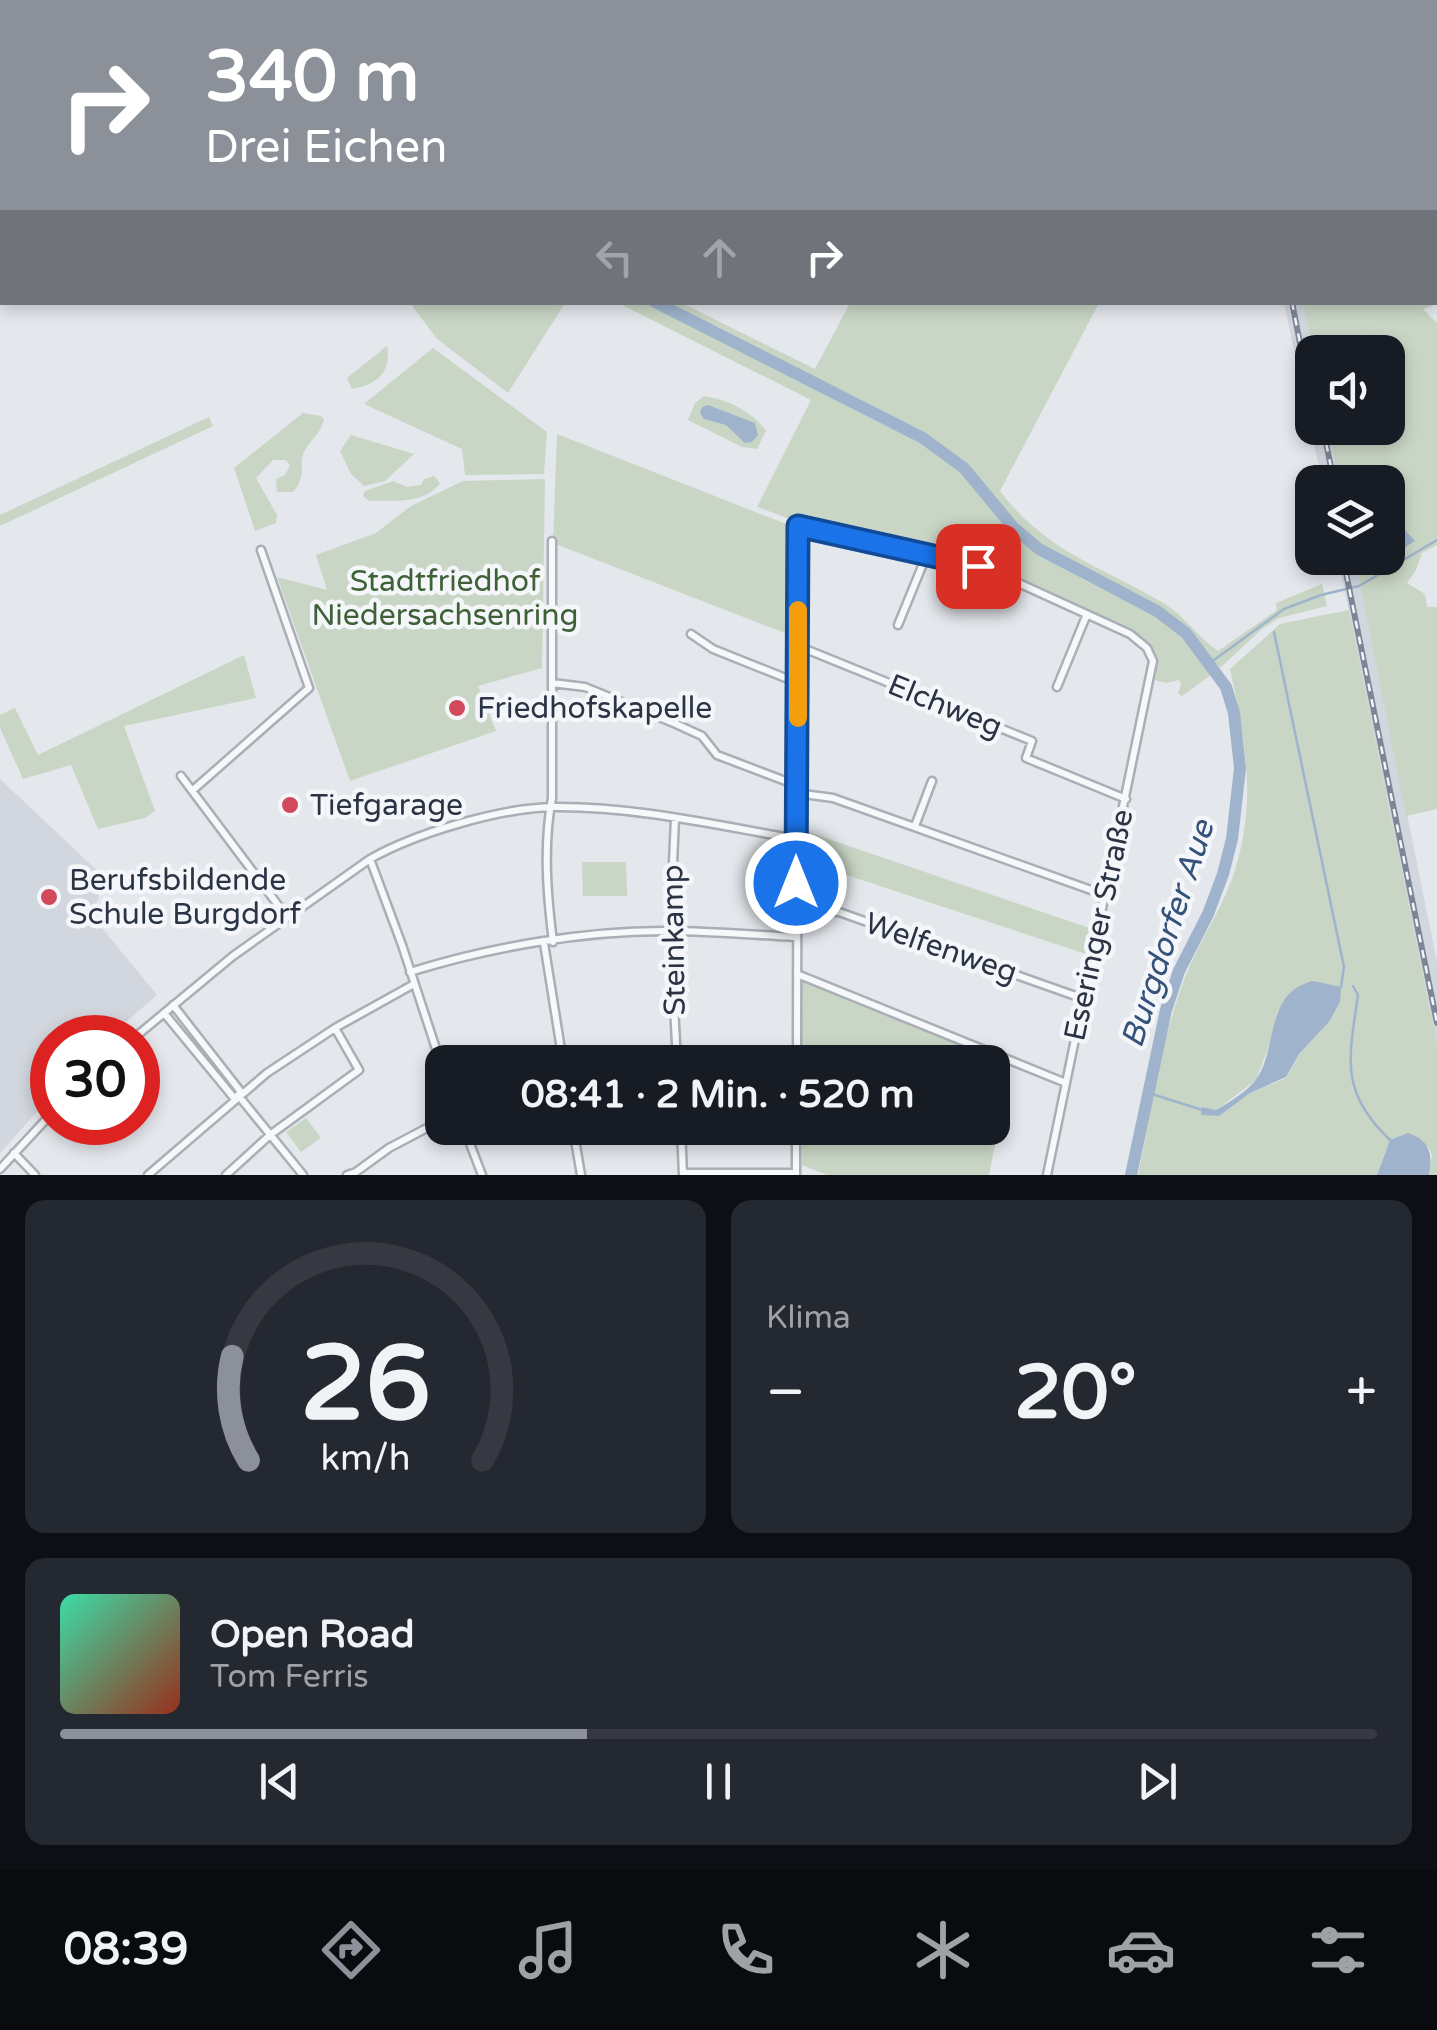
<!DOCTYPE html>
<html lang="de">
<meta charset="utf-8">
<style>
:root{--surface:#171b24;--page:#242831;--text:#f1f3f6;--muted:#9ea1a6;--line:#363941;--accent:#8c9099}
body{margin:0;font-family:"Varela Round",sans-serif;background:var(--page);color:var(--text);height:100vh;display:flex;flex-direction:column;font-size:38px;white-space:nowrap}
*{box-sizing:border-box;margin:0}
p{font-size:32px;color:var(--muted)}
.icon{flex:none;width:55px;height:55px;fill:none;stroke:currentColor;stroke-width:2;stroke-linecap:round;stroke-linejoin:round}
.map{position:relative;height:1175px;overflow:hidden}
.sheet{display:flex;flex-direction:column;gap:25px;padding:25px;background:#0d0f14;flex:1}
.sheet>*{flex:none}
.top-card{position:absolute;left:0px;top:0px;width:1438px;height:305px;box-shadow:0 5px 15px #0003;background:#8c9099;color:#fff;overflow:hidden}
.tools{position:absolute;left:1295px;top:335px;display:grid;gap:20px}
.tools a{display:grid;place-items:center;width:110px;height:110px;border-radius:20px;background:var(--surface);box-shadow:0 5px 15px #0003;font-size:50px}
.speed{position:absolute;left:30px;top:1015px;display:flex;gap:20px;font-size:50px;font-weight:700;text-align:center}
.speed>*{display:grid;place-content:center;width:130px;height:130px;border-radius:50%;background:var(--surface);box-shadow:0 5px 15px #0003;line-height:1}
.speed .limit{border:15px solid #d22;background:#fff;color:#111}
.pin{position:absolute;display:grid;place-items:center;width:85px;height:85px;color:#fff;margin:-42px;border-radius:20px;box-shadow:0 5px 15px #0006}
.me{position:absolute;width:110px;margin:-55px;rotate:0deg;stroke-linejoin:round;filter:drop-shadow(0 0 8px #0008)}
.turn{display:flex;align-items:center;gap:35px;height:210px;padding:0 40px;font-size:45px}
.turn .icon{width:130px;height:130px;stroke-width:2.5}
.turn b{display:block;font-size:70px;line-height:85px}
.lanes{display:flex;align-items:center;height:95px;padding:0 40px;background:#0003;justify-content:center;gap:50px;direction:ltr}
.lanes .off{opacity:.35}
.big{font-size:75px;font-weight:800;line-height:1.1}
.sheet .tile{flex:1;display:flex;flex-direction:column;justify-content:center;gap:15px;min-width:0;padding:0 35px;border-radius:20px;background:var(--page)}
.sheet .dial{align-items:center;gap:0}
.dial svg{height:260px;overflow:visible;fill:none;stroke:var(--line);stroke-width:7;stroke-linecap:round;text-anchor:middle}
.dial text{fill:var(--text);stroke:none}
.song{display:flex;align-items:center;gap:30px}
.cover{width:120px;height:120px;border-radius:15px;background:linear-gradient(135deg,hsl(160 70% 55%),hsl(10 70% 35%))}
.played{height:10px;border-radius:5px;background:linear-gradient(90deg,var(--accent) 40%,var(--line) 40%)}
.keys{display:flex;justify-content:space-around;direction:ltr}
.heat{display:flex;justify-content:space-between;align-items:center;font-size:55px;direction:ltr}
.sheet .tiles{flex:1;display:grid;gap:25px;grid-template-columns:1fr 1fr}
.tile:last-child{grid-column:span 2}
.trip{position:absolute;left:425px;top:1045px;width:585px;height:100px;border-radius:20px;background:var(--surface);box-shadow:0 5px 15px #0003;font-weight:800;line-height:100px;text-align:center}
.dock{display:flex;height:160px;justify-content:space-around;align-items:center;background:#090b0e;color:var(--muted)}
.dock .icon{width:70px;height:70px}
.dock .on{color:var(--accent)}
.dock b{font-size:45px;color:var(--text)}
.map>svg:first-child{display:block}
</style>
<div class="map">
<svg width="1437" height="1175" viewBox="0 0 1437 1175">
<rect width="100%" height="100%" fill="#e4e7ec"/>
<path fill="#d2d6de" d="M1284,303H1303L1313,352L1312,428H1328L1339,482H1322Z
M1338,558H1355L1437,962V1044Z
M0,779L105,878L92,916L157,995L109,1037L52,1038V1095L0,1153Z"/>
<path fill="#c9d6c5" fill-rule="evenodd" d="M111,0H350L355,2H113Z
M360,0H1212V2H365Z
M1435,203L1437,304L1423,309L1437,323V545L1422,553L1416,570L1407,583L1425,594L1427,607H1437V809L1406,816L1355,558H1388V482H1339L1328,428H1388V352H1367L1368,334L1356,339L1349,352H1313L1303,303L1435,302Z
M410,303H565L508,393L437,339Z
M618,303H647L926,446L965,475L1029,546L1088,582L1160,617L1186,640L1214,673L1182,696L1178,693L1181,684L1179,680L1166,683L1155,680C1157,658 1154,648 1137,634L980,562L923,547L817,529L757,507L811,400Z
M661,303H682L815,369L850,303H1099L1000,491C1046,552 1102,567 1165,604C1186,617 1198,638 1218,651L1277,610L1276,603L1322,584L1327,606L1279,618L1262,629L1220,668L1188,631L1159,609L1041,547L1017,526L966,466L923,435Z
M387,346C392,373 376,385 352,389L347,378Z
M433,348L547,432L544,474L465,475L462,449L364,404Z
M704,396C727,399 753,412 766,431L757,449L742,447L688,420L695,403Z
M303,413L321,416L324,419C321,433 311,439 305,450C297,465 309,472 293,492H277L276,479L285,475L290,466L286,460H273L256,478L277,515L276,523L255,531L234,468Z
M209,417L213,426L0,526V515Z
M557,434L791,526L790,635L553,543Z
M351,435L414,454L385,481L364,486L351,474L340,451Z
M434,476L440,483C425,505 393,500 369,501L363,496L365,491L393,481L407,487L421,485L424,479Z
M545,479L542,668L478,686L496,731L350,781L277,577L327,590L316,555L376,533L411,506L463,481Z
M1349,610L1437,1044V1175H1429L1432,1155L1428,1147L1386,1150L1377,1175H1138C1152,1109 1161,1038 1186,975C1199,942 1220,912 1232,879C1258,805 1246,743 1230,669L1280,624ZM1313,981L1336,988L1340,1002L1329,1022L1299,1054L1286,1078L1250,1093L1214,1117L1202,1107L1216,1110L1256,1080L1271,1041L1277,1012L1289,995Z
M244,655L256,698L124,726L155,811L145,818L98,829L71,765L23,779L0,728V715L15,708L38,755Z
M805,831L1095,930L1089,955L804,861Z
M582,862H626L627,896H583Z
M802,980L983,1054L981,1062H802Z
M993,1101L1003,1105L989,1175H827L802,1165V1128H992Z
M306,1118L321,1138L301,1152L286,1132Z"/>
<path fill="#9fb4cc" d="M708,405L755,423L758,435L752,442L745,443L726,425L704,419L700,413L702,407Z
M1405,530L1415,541L1379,563L1376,558H1388V541Z
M1313,981L1341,987L1340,1002L1329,1022L1299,1054L1286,1077L1250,1093L1219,1116L1201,1115L1202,1107L1216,1110C1228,1103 1246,1092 1255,1081C1279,1050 1263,993 1313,981Z
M1408,1133C1430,1140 1433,1155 1429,1175H1377L1390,1140Z"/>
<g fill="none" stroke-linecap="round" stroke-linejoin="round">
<path stroke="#9fb4cc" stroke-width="2.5" d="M1274,632L1344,967L1341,987
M1210,663L1284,609L1321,595L1359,586L1437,540
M1353,986L1358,995C1349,1058 1339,1092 1390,1140
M1149,1093L1202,1110"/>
<path stroke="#9fb4cc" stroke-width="12" d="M107,0L110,2
M655,302L923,438L964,468L1013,527L1039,549L1157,611L1186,633L1226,687L1234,713L1240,768L1232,839L1223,874L1208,914L1179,971L1166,1010L1131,1175"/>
<defs>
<path id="minor" d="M1435,81L1437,84
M552,541V798C543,846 547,894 553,942
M898,625L927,554
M691,634L713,649L798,683
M798,646L1032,741L1026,758L1126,799
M552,683L585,687L676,724L702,736L717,755L796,785
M1057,687L1087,614
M181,776L287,917
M193,790L309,688L261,550
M796,793L833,798L1105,895
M675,818L670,931L677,1062
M915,826L932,781
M370,859L402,945L442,1067
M796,911L839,912L1084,999
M544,943L563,1062
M410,972C490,947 587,930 670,931C712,931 753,935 795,937
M797,974L1066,1083
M173,1005L241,1092
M164,1013L234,1098
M134,1038L233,956L370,859C416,833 500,808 553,807C634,806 716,825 796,839
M797,1062L798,526L979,565L1130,634L1147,648L1153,661L1047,1175
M238,1095L303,1175
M464,1128L482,1175
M573,1128L581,1175
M681,1128L683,1175
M14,1153L35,1175
M0,1169L52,1113
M683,1173H796
M148,1175L267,1073L335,1028L414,984
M226,1175L270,1135L359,1070L335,1028
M347,1175L356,1172L389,1148L442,1120
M796,1175V1128"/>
</defs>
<use href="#minor" stroke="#a9aeb7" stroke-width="11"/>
<use href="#minor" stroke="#f7f8fa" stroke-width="6"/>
<defs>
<path id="rail" d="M1236,0L1237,2
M1292,302L1312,405
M1323,428L1334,482
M1343,558L1437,1023"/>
</defs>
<use href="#rail" stroke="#7d8696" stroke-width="6"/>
<use href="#rail" stroke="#f4f6f9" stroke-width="2.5" stroke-dasharray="8" stroke-linecap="butt"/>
</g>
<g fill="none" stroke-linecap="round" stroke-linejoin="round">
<defs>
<path id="route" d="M796,883L798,526L978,566"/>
</defs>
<use href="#route" stroke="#114b97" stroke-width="25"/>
<use href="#route" stroke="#1a73e8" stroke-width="18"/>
<path stroke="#f59e0b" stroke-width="18" d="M798,718V610"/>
</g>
<g fill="#d1495b" stroke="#f4f6f9" stroke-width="4">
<circle cx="457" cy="708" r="10"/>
<circle cx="290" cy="805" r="10"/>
<circle cx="49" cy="897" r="10"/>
</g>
<g text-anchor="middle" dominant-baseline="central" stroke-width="9" stroke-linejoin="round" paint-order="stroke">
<g font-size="30" fill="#3f6138" stroke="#f4f6f9">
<text x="445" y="581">Stadtfriedhof<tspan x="445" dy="34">Niedersachsenring</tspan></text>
</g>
<g font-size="30" fill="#2b3445" stroke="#f4f6f9">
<text transform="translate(945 706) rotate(22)">Elchweg</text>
<text transform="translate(1099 925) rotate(-78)">Eseringer Straße</text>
<text transform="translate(674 940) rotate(-91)">Steinkamp</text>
<text transform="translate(941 948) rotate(19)">Welfenweg</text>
</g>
<g font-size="30" fill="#2b3445" stroke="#f4f6f9" text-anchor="start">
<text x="477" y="708">Friedhofskapelle</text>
<text x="310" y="805">Tiefgarage</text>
<text x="69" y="880">Berufsbildende<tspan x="69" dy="34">Schule Burgdorf</tspan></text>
</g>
<g font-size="32" font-style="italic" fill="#34527a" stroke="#f4f6f9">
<text transform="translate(1168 934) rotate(-72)">Burgdorfer Aue</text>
</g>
</g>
</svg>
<div class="tools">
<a><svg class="icon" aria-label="sound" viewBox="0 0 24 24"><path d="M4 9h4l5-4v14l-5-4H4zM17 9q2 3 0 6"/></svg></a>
<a><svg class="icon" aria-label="layers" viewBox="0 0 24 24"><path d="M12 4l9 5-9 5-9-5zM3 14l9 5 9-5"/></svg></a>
</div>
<div class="speed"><div class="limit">30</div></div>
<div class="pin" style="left:978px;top:566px;background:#d93025"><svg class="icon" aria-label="arrive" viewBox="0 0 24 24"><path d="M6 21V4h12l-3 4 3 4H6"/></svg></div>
<svg class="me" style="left:796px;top:883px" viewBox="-20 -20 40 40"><circle r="17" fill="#1a73e8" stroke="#fff" stroke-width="3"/><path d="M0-11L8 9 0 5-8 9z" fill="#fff"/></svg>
<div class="trip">08:41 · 2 Min. · 520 m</div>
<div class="top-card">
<div class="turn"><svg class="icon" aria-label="right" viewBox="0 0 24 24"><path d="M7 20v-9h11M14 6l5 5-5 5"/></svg><div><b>340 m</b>Drei Eichen</div></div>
<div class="lanes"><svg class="icon off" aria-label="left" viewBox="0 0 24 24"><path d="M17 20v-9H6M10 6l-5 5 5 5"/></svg><svg class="icon off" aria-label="ahead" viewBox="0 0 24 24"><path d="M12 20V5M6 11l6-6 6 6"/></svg><svg class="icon" aria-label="right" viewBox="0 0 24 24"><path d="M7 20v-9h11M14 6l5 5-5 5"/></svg></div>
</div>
</div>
<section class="sheet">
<div class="tiles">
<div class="tile dial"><svg viewBox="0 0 100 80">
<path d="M14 69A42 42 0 1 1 86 69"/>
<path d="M14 69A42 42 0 0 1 9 37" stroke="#8c9099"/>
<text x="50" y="56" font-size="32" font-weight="700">26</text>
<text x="50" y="72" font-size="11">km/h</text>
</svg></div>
<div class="tile"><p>Klima</p>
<div class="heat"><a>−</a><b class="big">20°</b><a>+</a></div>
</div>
<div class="tile">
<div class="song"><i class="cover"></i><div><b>Open Road</b><p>Tom Ferris</p></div></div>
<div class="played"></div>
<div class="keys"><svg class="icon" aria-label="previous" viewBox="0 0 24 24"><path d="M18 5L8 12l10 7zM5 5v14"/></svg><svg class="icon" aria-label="pause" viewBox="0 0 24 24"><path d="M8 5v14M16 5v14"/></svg><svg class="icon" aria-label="next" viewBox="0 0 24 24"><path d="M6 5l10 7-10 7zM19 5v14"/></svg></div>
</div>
</div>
</section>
<nav class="dock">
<b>08:39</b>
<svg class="icon on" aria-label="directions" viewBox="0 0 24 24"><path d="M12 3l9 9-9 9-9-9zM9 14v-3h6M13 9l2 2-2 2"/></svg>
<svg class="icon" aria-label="music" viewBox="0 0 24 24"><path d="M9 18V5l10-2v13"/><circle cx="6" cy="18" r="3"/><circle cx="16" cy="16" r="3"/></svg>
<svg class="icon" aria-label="phone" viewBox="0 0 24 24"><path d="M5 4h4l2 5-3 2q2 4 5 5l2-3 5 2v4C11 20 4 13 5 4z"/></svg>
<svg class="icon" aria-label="climate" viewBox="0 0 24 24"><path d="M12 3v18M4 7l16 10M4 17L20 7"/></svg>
<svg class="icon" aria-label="car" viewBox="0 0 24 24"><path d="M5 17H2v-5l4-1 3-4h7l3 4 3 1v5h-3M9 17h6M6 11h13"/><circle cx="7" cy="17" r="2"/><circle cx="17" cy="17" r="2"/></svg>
<svg class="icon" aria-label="filters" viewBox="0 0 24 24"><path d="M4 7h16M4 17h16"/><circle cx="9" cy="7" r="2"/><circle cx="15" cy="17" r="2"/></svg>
</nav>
